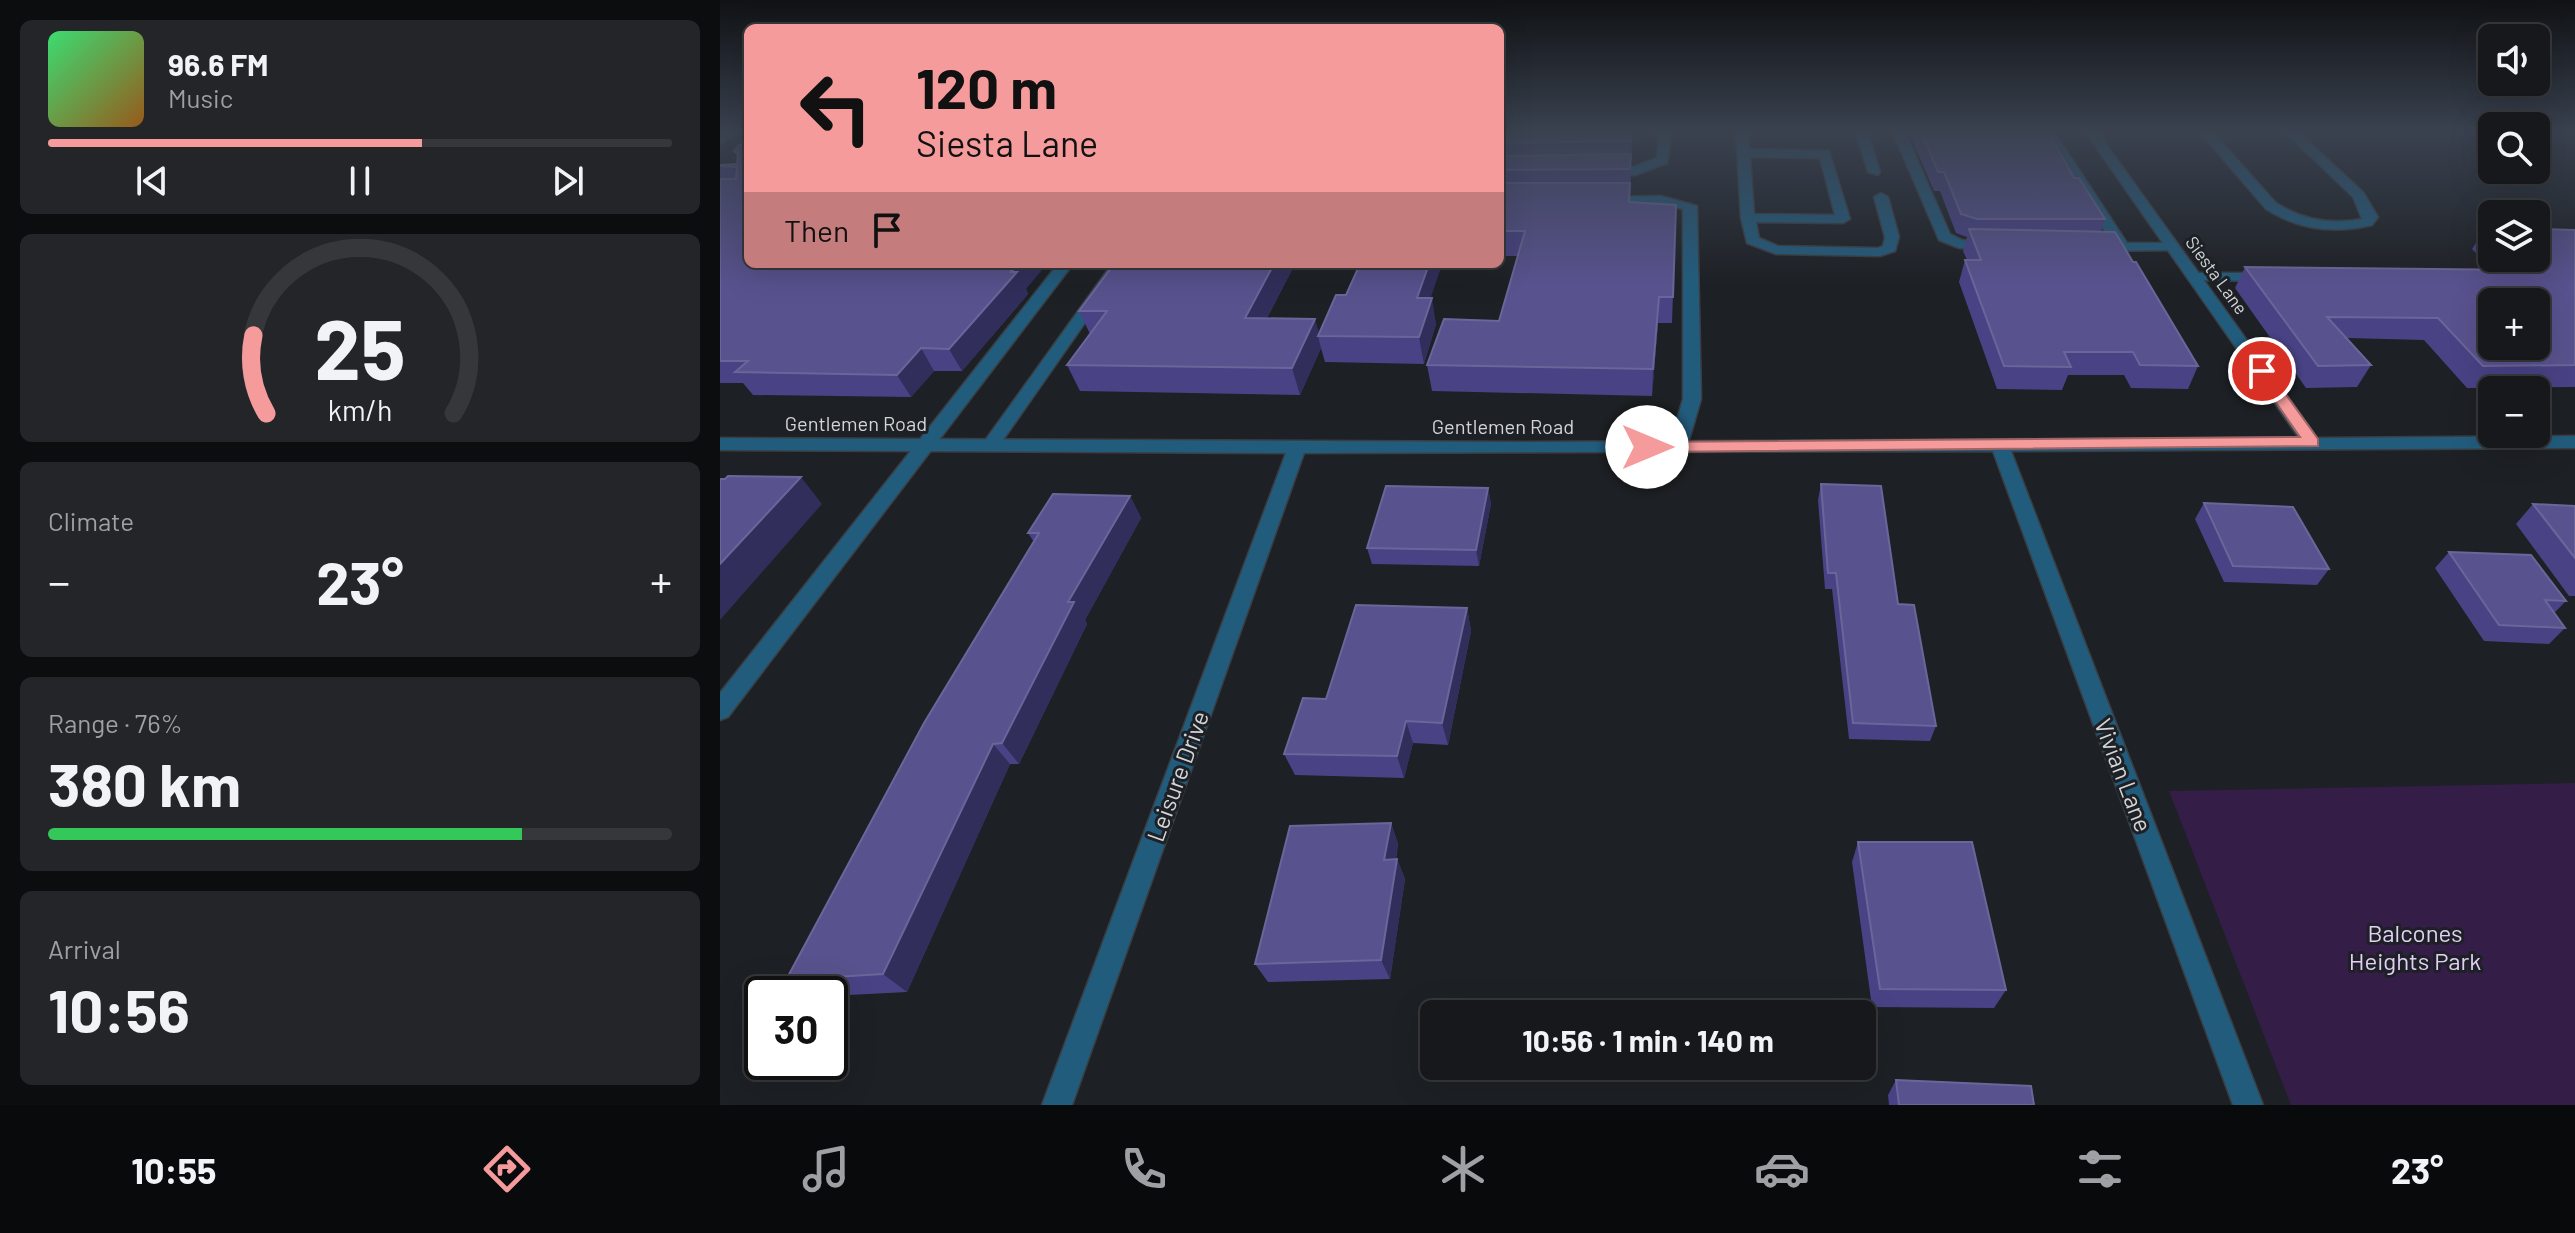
<!DOCTYPE html>
<meta charset="utf-8">
<style>
:root{--surface:#16181b;--page:#232528;--text:#f1f3f6;--muted:#9ea0a3;--line:#35373a;--accent:#f59b9b}
body{margin:0;font-family:Barlow,sans-serif;background:var(--page);color:var(--text);height:100vh;display:flex;flex-direction:column;font-size:30px;white-space:nowrap}
*{box-sizing:border-box;margin:0}
p{font-size:26px;color:var(--muted)}
.icon{flex:none;width:44px;height:44px;fill:none;stroke:currentColor;stroke-width:2;stroke-linecap:round;stroke-linejoin:round}
.map{position:relative;flex:1;overflow:hidden}
.side{display:flex;flex-direction:column;gap:20px;padding:20px;background:#0c0d0f;width:720px}
.side>*{flex:none}
.banner{position:absolute;left:24px;top:24px;width:760px;height:244px;border-radius:12px;box-shadow:0 8px 32px #0002,0 0 0 2px var(--line);background:#f59b9b;color:#111;overflow:hidden}
.buttons{position:absolute;left:1758px;top:24px;display:grid;gap:16px}
.buttons a{display:grid;place-items:center;width:72px;height:72px;border-radius:12px;background:var(--surface);box-shadow:0 8px 32px #0002,0 0 0 2px var(--line);font-size:40px}
.speed{position:absolute;left:24px;top:976px;display:flex;gap:16px;font-size:40px;font-weight:700;text-align:center}
.speed>*{display:grid;place-content:center;width:104px;height:104px;border-radius:50%;background:var(--surface);box-shadow:0 8px 32px #0002,0 0 0 2px var(--line);line-height:1}
.speed .limit{border:4px solid #111;border-radius:12px;background:#fff;color:#111}
.pin{position:absolute;display:grid;place-items:center;width:68px;height:68px;color:#fff;margin:-34px;border:4px solid #fff;border-radius:50%;box-shadow:0 2px 8px #0007}
.me{position:absolute;width:88px;margin:-44px;rotate:90deg;stroke-linejoin:round;filter:drop-shadow(0 0 6px #0008)}
.turn{display:flex;align-items:center;gap:28px;height:168px;padding:0 40px;font-size:36px}
.turn .icon{width:104px;height:104px;stroke-width:2.5}
.turn b{display:block;font-size:56px;line-height:68px}
.then{display:flex;align-items:center;height:76px;padding:0 40px;background:#0003;gap:16px;font-size:30px}
.big{font-size:60px;font-weight:700;line-height:1.1}
.side .tile{flex:1;display:flex;flex-direction:column;justify-content:center;gap:12px;min-width:0;padding:0 28px;border-radius:12px;background:var(--page)}
.side .dial{align-items:center;gap:0}
.dial svg{height:208px;overflow:visible;fill:none;stroke:var(--line);stroke-width:7;stroke-linecap:round;text-anchor:middle}
.dial text{fill:var(--text);stroke:none}
.song{display:flex;align-items:center;gap:24px}
.cover{width:96px;height:96px;border-radius:12px;background:linear-gradient(135deg,hsl(140 70% 55%),hsl(30 70% 35%))}
.played{height:8px;border-radius:4px;background:linear-gradient(90deg,var(--accent) 60%,var(--line) 60%)}
.keys{display:flex;justify-content:space-around;direction:ltr}
.heat{display:flex;justify-content:space-between;align-items:center;font-size:44px;direction:ltr}
.charge{height:12px;border-radius:6px;background:linear-gradient(90deg,#34c759 76%,var(--line) 0)}
.trip{position:absolute;left:700px;top:1000px;width:456px;height:80px;border-radius:12px;background:var(--surface);box-shadow:0 8px 32px #0002,0 0 0 2px var(--line);font-weight:700;line-height:80px;text-align:center}
.menu{display:flex;height:128px;justify-content:space-around;align-items:center;background:#090a0b;color:var(--muted)}
.menu .icon{width:56px;height:56px}
.menu .current{color:var(--accent)}
.menu b{font-size:36px;color:var(--text)}
main{display:flex;flex:1;min-height:0}
.map>svg:first-child{display:block}
</style>
<main>
<section class="side">
<div class="tile">
<div class="song"><i class="cover"></i><div><b>96.6 FM</b><p>Music</p></div></div>
<div class="played"></div>
<div class="keys"><svg class="icon" aria-label="previous" viewBox="0 0 24 24"><path d="M18 5L8 12l10 7zM5 5v14"/></svg><svg class="icon" aria-label="pause" viewBox="0 0 24 24"><path d="M8 5v14M16 5v14"/></svg><svg class="icon" aria-label="next" viewBox="0 0 24 24"><path d="M6 5l10 7-10 7zM19 5v14"/></svg></div>
</div>
<div class="tile dial"><svg viewBox="0 0 100 80">
<path d="M14 69A42 42 0 1 1 86 69"/>
<path d="M14 69A42 42 0 0 1 9 39" stroke="#f59b9b"/>
<text x="50" y="56" font-size="32" font-weight="700">25</text>
<text x="50" y="72" font-size="11">km/h</text>
</svg></div>
<div class="tile"><p>Climate</p>
<div class="heat"><a>−</a><b class="big">23°</b><a>+</a></div>
</div>
<div class="tile"><p>Range · 76%</p><b class="big">380 km</b><div class="charge"></div></div>
<div class="tile"><p>Arrival</p><b class="big">10:56</b></div>
</section>
<div class="map">
<svg width="1855" height="1105" viewBox="0 0 1855 1105">
<rect width="100%" height="100%" fill="#1d2024"/>
<path fill="#341d47" d="M1855,783V1105H1571L1449,791Z"/>
<g fill="none" stroke-linecap="round" stroke-linejoin="round">
<defs>
<path id="lane" d="M6,130H21L0,144V135Z
M931,130H945L951,136L947,163L915,175L880,174V168L913,167L937,158L939,137Z
M1016,130H1028L1029,149L1109,151L1130,219L1123,223L1036,222L1039,238L1058,246L1158,248L1163,246L1165,237L1154,197L1161,193L1168,197L1179,237L1175,251L1160,256L1056,254L1027,243L1021,218ZM1030,157L1100,158L1115,215L1034,214Z
M1135,130H1147L1160,172L1158,175L1148,172Z
M1172,130H1184L1230,234L1242,240L1274,244V250L1239,248L1219,240Z
M1321,130H1333L1407,243H1453L1458,244V250L1372,251V245L1393,244Z
M1478,130H1491L1556,203C1583,220 1611,225 1642,219L1633,197L1563,130H1576L1643,192L1658,217L1652,225C1615,234 1579,230 1546,209Z
M941,196L977,206L981,399L967,447L958,453L949,447L963,399V209L941,204L885,205L878,201L885,197Z
M338,264H353L8,717L0,720V693Z
M392,264H406L276,450H264L261,446L264,442Z
M1474,273H1546L1553,277L1546,281L1469,280L1467,277Z"/>
<path id="street" d="M1364,130H1376L1597,438L1855,436V448L1291,451L1543,1105H1513L1273,451L584,453L352,1105H322L566,453L0,450V438L805,442L1579,438Z"/>
</defs>
<use href="#lane" stroke="#3a3d41" stroke-width="3"/>
<use href="#street" stroke="#3a3d41" stroke-width="3"/>
<use href="#lane" fill="#225c7d" fill-rule="evenodd"/>
<use href="#street" fill="#225c7d" fill-rule="evenodd"/>
</g>
<path fill="#494285" d="M780,130H912L910,202L956,205L952,323H938L932,396L712,391L707,365L779,321L798,256H780Z
M1188,130H1327L1354,178L1385,219L1381,232L1478,366L1468,389L1411,388L1404,375H1348L1342,390L1277,389L1239,282L1245,260H1247L1243,251L1247,237L1236,233L1220,191H1214Z
M14,151L306,289L308,294L242,371H214L191,397L33,395L23,383H0V165L17,164V157Z
M1765,229H1772V258H1816L1855,230V387L1747,388L1704,340L1627,338L1651,365L1637,387L1586,388L1515,288L1525,267L1773,270L1752,249Z
M575,264L547,318L599,333L626,295L640,264H722L710,298L716,324L704,364L605,362L601,348L580,395L360,391L347,365L370,334L359,311Z
M1101,484L1178,604L1216,726L1210,741L1129,739L1112,589H1105L1098,500Z
M768,488L771,504L759,566L652,564L647,548Z
M410,496L421,518L365,620L367,624L299,764H290L187,992L110,996V994H89L66,980L314,542L308,533Z
M1484,503L1609,569L1597,585L1504,582L1475,519Z
M1813,504L1855,506V596H1849L1796,524Z
M1729,552L1846,601L1834,613L1845,628L1829,644L1764,641L1715,568Z
M747,608L751,631L728,745L693,743L684,778L575,775L564,754L606,699Z
M671,823L678,844L676,859H677L685,879L670,979L548,982L535,964Z
M1138,842L1286,990L1274,1008L1152,1007L1132,862Z
M1176,1080L1314,1105H1169L1168,1095Z"/>
<path fill="#312e5b" d="M298,264H327L306,289L308,294L242,371L229,349Z
M554,264H575L534,344L525,318Z
M709,264H722L702,324L697,298Z
M939,297L938,323L932,396L933,369Z
M712,298L716,324L704,364L699,337Z
M595,319L600,336H598L601,348L580,395L572,368Z
M201,348L214,371L191,397L177,375Z
M81,477L102,504L0,620V564Z
M768,488L771,504L759,566L756,550Z
M410,496L421,518L365,620L367,624L299,764L282,743L348,602Z
M747,608L751,631L728,745L722,723Z
M686,721L693,743L684,778L677,756Z
M273,744L290,764L187,992L163,974Z
M671,823L678,844L672,880L664,860Z
M677,859L685,879L670,979L661,960Z"/>
<path fill="#58528e" stroke="#6b6699" stroke-width="2" fill-rule="evenodd" d="M780,130H912L911,141L780,143Z
M1200,130H1327L1354,178H1359L1385,219H1257L1241,214L1224,172H1218Z
M28,139V264H298L291,272H297L229,349L201,348L177,375L15,372L28,361H0V179H16L17,167L0,166V165L17,164L18,154L14,151L18,146Z
M911,154L910,169L780,170V156Z
M780,183H910L909,202L956,205L953,297H939L933,369L707,365L724,319L779,321L805,231H780Z
M1249,229L1395,232L1413,262H1416L1478,366L1420,365L1413,352H1344L1351,367L1284,366L1245,260H1261Z
M1765,229H1772V235Z
M1816,229L1855,230V365L1763,366L1718,318L1607,317L1651,365L1598,366L1525,267L1811,270L1798,258H1816ZM1772,302H1816V346H1772Z
M394,264H554L525,318L595,319L572,368L347,365L387,311H359Z
M640,264H709L697,298H712L699,337L598,336L616,295H626Z
M8,476L81,477L0,564V479H5Z
M1101,484L1161,486L1178,604L1194,605L1216,726L1133,723L1116,573H1108Z
M666,486L768,488L756,550L647,548Z
M333,494L410,496L348,602H354L282,743L273,744L163,974L66,980L204,723L319,533H308Z
M1484,503L1573,507L1609,569L1513,566Z
M1813,504L1855,506V558Z
M1729,552L1811,555L1846,601L1825,600L1845,628L1779,625Z
M636,605L747,608L722,723L686,721L677,756L564,754L583,698L606,699Z
M671,823L664,860L677,859L661,960L535,964L570,826Z
M1138,842H1252L1286,990L1160,989Z
M1176,1080L1311,1086L1314,1105H1179Z"/>
<linearGradient id="sky" x2="0" y2="1"><stop stop-color="#101214"/><stop offset="0.46" stop-color="#3a4250"/><stop offset="1" stop-color="#3a4250" stop-opacity="0"/></linearGradient>
<rect width="1855" height="285" fill="url(#sky)"/>
<path fill="#f59b9b" stroke="#9f6565" stroke-width="2" d="M1542,367L1547,368L1598,439V446L927,452L919,447L927,442L1580,437L1534,371Z"/>
<g text-anchor="middle" dominant-baseline="central" stroke-width="6" stroke-linejoin="round" paint-order="stroke">
<g font-size="18" fill="#d2d4d7" stroke="#1d2024">
<text transform="translate(1497 275) rotate(54)">Siesta Lane</text>
</g>
<g font-size="20" fill="#d2d4d7" stroke="#1d2024">
<text x="136" y="423">Gentlemen Road</text>
<text x="783" y="426">Gentlemen Road</text>
</g>
<g font-size="24" fill="#d2d4d7" stroke="#1d2024">
<text transform="translate(1404 775) rotate(69)">Vivian Lane</text>
<text transform="translate(457 776) rotate(-70)">Leisure Drive</text>
</g>
<g font-size="24" fill="#e3cef7" stroke="#1d2024">
<text x="1695" y="932">Balcones<tspan x="1695" dy="28">Heights Park</tspan></text>
</g>
</g>
</svg>
<div class="buttons">
<a><svg class="icon" aria-label="sound" viewBox="0 0 24 24"><path d="M4 9h4l5-4v14l-5-4H4zM17 9q2 3 0 6"/></svg></a>
<a><svg class="icon" aria-label="search" viewBox="0 0 24 24"><circle cx="10" cy="10" r="6"/><path d="M15 15l6 6"/></svg></a>
<a><svg class="icon" aria-label="layers" viewBox="0 0 24 24"><path d="M12 4l9 5-9 5-9-5zM3 14l9 5 9-5"/></svg></a>
<a>+</a>
<a>−</a>
</div>
<div class="speed"><div class="limit">30</div></div>
<div class="pin" style="left:1542px;top:371px;background:#d93025"><svg class="icon" aria-label="arrive" viewBox="0 0 24 24"><path d="M6 21V4h12l-3 4 3 4H6"/></svg></div>
<svg class="me" style="left:927px;top:447px" viewBox="-20 -20 40 40"><circle r="19" fill="#fff"/><path d="M0-13L10 11 0 6-10 11z" fill="#f59b9b"/></svg>
<div class="trip">10:56 · 1 min · 140 m</div>
<div class="banner">
<div class="turn"><svg class="icon" aria-label="left" viewBox="0 0 24 24"><path d="M17 20v-9H6M10 6l-5 5 5 5"/></svg><div><b>120 m</b>Siesta Lane</div></div>
<div class="then">Then<svg class="icon" aria-label="arrive" viewBox="0 0 24 24"><path d="M6 21V4h12l-3 4 3 4H6"/></svg></div>
</div>
</div>
</main>
<nav class="menu">
<b>10:55</b>
<svg class="icon current" aria-label="directions" viewBox="0 0 24 24"><path d="M12 3l9 9-9 9-9-9zM9 14v-3h6M13 9l2 2-2 2"/></svg>
<svg class="icon" aria-label="music" viewBox="0 0 24 24"><path d="M9 18V5l10-2v13"/><circle cx="6" cy="18" r="3"/><circle cx="16" cy="16" r="3"/></svg>
<svg class="icon" aria-label="phone" viewBox="0 0 24 24"><path d="M5 4h4l2 5-3 2q2 4 5 5l2-3 5 2v4C11 20 4 13 5 4z"/></svg>
<svg class="icon" aria-label="climate" viewBox="0 0 24 24"><path d="M12 3v18M4 7l16 10M4 17L20 7"/></svg>
<svg class="icon" aria-label="car" viewBox="0 0 24 24"><path d="M5 17H2v-5l4-1 3-4h7l3 4 3 1v5h-3M9 17h6M6 11h13"/><circle cx="7" cy="17" r="2"/><circle cx="17" cy="17" r="2"/></svg>
<svg class="icon" aria-label="filters" viewBox="0 0 24 24"><path d="M4 7h16M4 17h16"/><circle cx="9" cy="7" r="2"/><circle cx="15" cy="17" r="2"/></svg>
<b>23°</b>
</nav>
